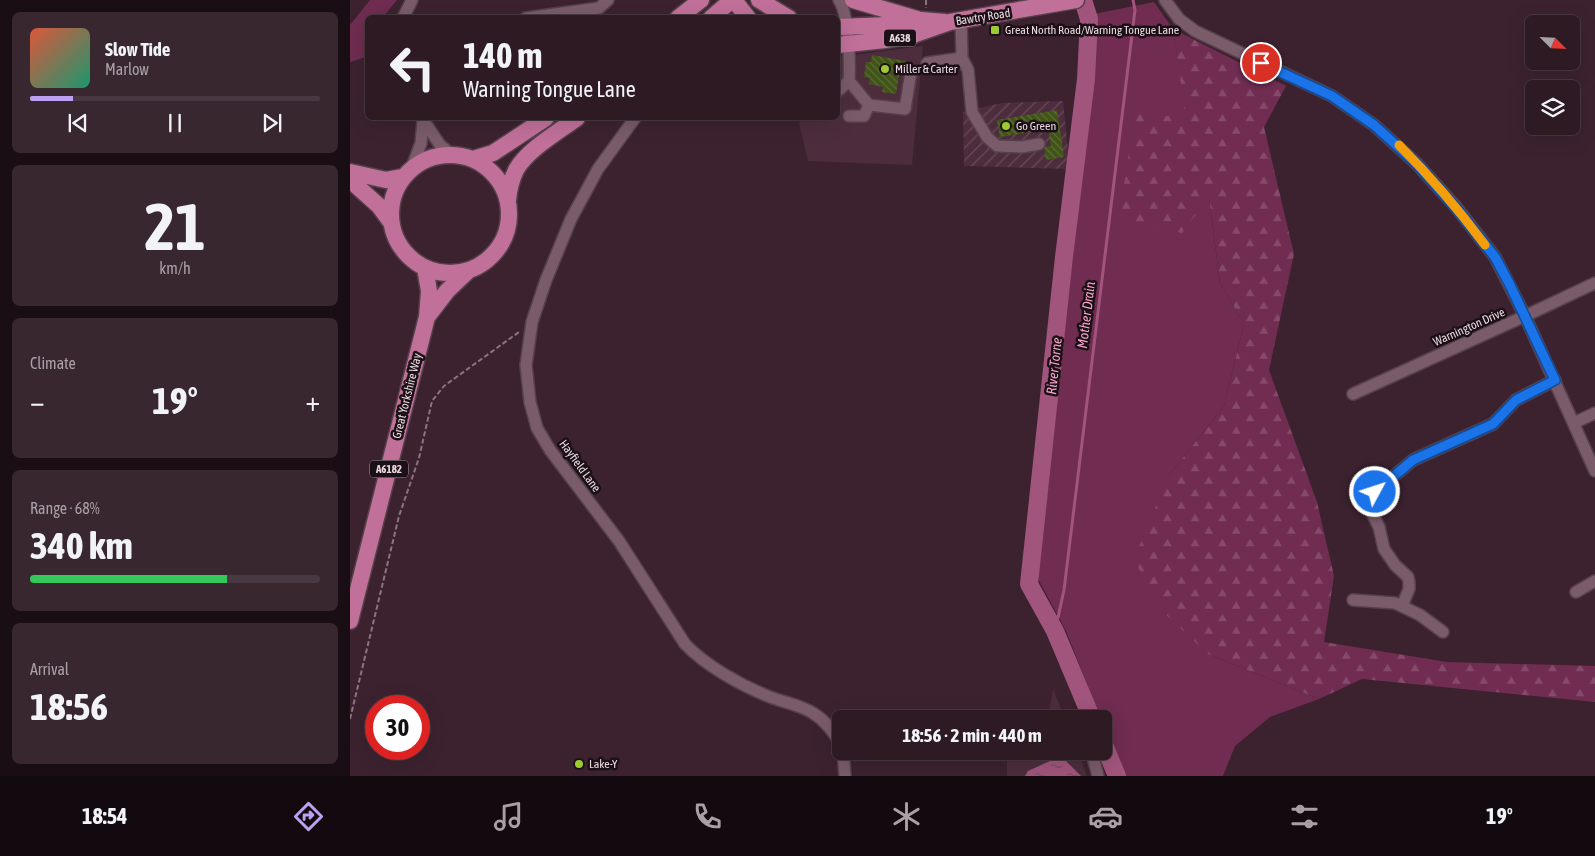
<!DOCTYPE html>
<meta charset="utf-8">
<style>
:root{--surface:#2d1a23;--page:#392730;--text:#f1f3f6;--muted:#a7a1a6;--line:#483841;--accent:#bca0f2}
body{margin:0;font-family:"Asap Condensed",sans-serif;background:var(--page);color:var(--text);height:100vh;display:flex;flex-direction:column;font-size:19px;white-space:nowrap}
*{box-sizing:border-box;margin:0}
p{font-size:16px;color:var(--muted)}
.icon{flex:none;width:28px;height:28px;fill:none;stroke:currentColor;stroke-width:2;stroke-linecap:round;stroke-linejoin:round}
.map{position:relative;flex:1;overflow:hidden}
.drawer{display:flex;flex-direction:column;gap:12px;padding:12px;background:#190e13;width:350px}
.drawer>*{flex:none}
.hud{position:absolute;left:15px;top:15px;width:475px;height:105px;border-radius:8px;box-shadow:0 5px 20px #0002,0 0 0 1px var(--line);background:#2d1a23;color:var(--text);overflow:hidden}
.needle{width:32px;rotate:114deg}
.fabs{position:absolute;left:1175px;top:15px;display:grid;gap:10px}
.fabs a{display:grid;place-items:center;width:55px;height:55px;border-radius:8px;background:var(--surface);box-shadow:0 5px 20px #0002,0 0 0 1px var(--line);font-size:25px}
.speed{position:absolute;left:15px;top:695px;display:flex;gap:10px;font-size:25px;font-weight:700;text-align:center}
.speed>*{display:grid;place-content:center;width:65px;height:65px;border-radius:50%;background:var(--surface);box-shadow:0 5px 20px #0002,0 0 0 1px var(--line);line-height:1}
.speed .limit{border:8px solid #d22;background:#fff;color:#111}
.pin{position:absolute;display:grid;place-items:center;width:42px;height:42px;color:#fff;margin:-21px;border:2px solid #fff;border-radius:50%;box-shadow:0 1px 5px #0007}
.me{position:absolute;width:55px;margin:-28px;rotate:50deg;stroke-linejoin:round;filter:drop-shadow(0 0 4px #0008)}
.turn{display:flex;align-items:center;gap:18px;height:105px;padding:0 15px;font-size:22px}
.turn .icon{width:65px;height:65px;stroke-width:2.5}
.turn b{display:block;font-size:35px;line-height:42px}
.big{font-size:38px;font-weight:700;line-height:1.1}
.drawer .widget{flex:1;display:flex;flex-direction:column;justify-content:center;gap:8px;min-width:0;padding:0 18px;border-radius:8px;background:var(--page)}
.drawer .dial{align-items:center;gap:0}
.dial b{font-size:65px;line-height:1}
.song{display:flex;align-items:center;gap:15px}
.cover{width:60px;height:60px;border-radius:8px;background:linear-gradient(135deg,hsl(10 70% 55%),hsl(160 70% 35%))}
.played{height:5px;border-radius:2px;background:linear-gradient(90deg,var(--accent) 15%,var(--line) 15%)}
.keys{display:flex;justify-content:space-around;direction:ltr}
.heat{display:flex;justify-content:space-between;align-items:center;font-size:28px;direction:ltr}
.charge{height:8px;border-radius:4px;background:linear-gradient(90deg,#34c759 68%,var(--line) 0)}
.trip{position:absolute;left:482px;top:710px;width:280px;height:50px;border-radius:8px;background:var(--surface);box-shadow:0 5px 20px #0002,0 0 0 1px var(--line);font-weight:700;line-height:50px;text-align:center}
.tabs{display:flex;height:80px;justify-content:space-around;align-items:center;background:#120a0e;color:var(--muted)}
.tabs .icon{width:35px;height:35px}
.tabs .current{color:var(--accent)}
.tabs b{font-size:22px;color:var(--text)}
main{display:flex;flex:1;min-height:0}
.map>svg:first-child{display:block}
</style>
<main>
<section class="drawer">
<div class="widget">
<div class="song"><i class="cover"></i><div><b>Slow Tide</b><p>Marlow</p></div></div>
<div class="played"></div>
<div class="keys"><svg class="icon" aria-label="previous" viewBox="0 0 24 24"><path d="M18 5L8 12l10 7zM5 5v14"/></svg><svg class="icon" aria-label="pause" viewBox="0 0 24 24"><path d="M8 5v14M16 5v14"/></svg><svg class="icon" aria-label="next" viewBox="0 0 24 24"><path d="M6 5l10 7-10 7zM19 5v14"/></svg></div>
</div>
<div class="widget dial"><b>21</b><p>km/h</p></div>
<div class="widget"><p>Climate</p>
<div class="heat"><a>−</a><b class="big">19°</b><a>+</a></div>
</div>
<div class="widget"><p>Range · 68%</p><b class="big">340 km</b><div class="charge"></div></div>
<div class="widget"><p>Arrival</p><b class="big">18:56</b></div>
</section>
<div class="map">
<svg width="1245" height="776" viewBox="0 0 1245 776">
<defs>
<pattern id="industrial-furrows" width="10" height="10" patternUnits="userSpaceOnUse" patternTransform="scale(1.25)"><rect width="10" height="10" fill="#4d2d3d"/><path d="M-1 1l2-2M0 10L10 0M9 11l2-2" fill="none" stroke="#674b59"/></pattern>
<pattern id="forest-firs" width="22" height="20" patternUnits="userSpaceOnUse" patternTransform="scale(1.25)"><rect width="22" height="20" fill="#702c51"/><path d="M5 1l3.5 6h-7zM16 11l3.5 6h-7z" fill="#854a6a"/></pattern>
<pattern id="water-ripples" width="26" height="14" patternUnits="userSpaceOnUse" patternTransform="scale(1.25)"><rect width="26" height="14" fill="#a1557c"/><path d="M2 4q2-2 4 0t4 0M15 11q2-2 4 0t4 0" fill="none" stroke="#784c62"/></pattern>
<pattern id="building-back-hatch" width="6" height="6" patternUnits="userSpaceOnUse" patternTransform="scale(1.25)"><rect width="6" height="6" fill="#415417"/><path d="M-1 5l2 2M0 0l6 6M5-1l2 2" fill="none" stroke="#5d6c38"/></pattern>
</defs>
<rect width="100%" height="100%" fill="#3c222f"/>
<path fill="#4d2d3d" d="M573,46L562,165L458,161L449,123L451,118H488V57Z
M703,689L715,719H698Z
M666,751H728L737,776H657V760Z"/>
<path fill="url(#industrial-furrows)" d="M713,101L720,169L614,166L613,112L652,103Z"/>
<path fill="#702c51" d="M20,0H47L33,17L18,18L17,55L16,57L0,62V25Z
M804,2L823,29L837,120L859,197L870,283L894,324L874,406L819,475L858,654L969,699L920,717L885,746L873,776H774L754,725V719H751L716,631L687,577L745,60L744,14Z"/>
<path fill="url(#forest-firs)" d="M823,29L936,86L914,127L944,254L919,370L967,502L984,576L974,642L1097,662L1245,666V702L1012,679L969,699L858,654L809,608L784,559L819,475L874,406L894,324L870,283L859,197L832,233L769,220L785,109L836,120Z"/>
<path fill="url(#water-ripples)" d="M711,756L731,776H675L678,771Z"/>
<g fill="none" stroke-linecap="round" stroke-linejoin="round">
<path stroke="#a1557c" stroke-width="3" d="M705,631L714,590L785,10L783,0"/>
<path stroke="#a1557c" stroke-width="18" d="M733,0L739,19L736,79L714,257L679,584L705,631L742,719
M754,745L767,776"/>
</g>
<path fill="url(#building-back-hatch)" d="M522,55L556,61L554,76L549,75L546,94L532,92L533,87L519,84L520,78L514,77L516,62H521Z
M707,110L714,157L696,160L694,147L701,146L698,129L650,137L647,120Z"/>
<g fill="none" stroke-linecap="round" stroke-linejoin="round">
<defs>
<path id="minor" d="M489,0C499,15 500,63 499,81L519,105L514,116H499
M815,0L829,19L845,31L982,96L1024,125L1067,164L1106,207L1145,257L1175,316L1245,471
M53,18L62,0
M176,18L249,8L258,0
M612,58L618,70L622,112L637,137L647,146L672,147L689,144
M577,63L612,58L611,20
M488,91L499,81
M519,105L555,109L561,72
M72,118L90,145L101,154
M285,118L248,169L221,219L196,280L182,322L176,365L180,402L187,428L200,450L269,541L335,644C356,666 392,686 420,697C433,702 451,705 463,713C476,721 483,732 491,744
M62,167L71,143L73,121
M1003,394L1175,316L1245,283
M1224,423L1245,413
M1226,592L1245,581
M1003,600L1045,603L1070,615L1093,632
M1052,606L1059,589V582L1058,577L1045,565L1034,549L1029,527L1020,509V499L1025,492L1063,460L1143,424L1166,400L1205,380
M493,751L495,776
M744,761L748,776"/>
<path id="highway" d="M384,0L398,18
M409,0L439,18
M503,0L567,19
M328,18L351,0
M361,18L382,0
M488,27L538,25L571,20L595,22
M488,45L535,40L563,35L600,22L726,0
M41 214a59 59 0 1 1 118 0a59 59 0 1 1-118 0Z
M123,159L143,153L196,118
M0,172L36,180L53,177
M0,180L29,206L40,221
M158,200C159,190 161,180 166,170C177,150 208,132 227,118
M77,317L97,291L118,271
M0,621L77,317L79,291L75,268"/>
</defs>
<use href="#minor" stroke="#56404b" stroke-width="14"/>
<use href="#highway" stroke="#56404b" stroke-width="19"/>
<path stroke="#8a747e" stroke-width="2" stroke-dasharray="5 2.5" stroke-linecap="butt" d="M576,0V8
M0,719L49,516L69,458L82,401L94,386L169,332"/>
<use href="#minor" stroke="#795b69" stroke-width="11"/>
<use href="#highway" stroke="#c17099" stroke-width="16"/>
</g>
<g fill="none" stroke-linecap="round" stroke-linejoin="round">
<defs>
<path id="route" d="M911,63L982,96L1024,125L1067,164L1106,208L1145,257L1159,283L1205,380L1166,400L1143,424L1063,460L1025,492"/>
</defs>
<use href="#route" stroke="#114b97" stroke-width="12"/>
<use href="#route" stroke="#1a73e8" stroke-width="9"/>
<path stroke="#f59e0b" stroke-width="9" d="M1049,145C1080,176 1109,210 1135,245"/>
</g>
<g fill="#9dca30" stroke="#1b1015" stroke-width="2">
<rect x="640" y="25" width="10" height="10" rx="2.5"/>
<circle cx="535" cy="69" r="5"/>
<circle cx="656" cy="126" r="5"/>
<circle cx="229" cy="764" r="5"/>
</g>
<g text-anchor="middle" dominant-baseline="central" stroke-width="5" stroke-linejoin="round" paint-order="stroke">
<g fill="#1b1015" stroke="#ac9ca3" stroke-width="1">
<rect x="534" y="29.5" width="32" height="17" rx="4"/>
<rect x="20" y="460.5" width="38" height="17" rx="4"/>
</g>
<g font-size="11" font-weight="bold" fill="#ead8e0">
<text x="550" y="38">A638</text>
<text x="39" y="469">A6182</text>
</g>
<g font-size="12" fill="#ead8e0" stroke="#1b1015">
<text transform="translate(633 17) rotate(-9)">Bawtry Road</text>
<text transform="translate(1119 327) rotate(-24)">Warnington Drive</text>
<text transform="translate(57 396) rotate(-76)">Great Yorkshire Way</text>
<text transform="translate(230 466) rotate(54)">Hayfield Lane</text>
</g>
<g font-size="12" fill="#ead8e0" stroke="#1b1015" text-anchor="start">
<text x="655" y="30">Great North Road/Warning Tongue Lane</text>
<text x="545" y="69">Miller &amp; Carter</text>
<text x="666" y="126">Go Green</text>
<text x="239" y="764">Lake-Y</text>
</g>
<g font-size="14" font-style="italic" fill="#f9a4ce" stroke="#1b1015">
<text transform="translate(736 315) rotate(-83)">Mother Drain</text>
<text transform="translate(704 366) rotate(-84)">River Torne</text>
</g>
</g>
</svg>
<div class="fabs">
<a><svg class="needle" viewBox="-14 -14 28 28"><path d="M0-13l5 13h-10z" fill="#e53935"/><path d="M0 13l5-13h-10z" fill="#a7a1a6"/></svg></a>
<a><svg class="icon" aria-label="layers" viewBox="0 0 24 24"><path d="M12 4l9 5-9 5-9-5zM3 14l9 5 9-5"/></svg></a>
</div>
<div class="speed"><div class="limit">30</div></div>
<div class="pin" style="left:911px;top:63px;background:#d93025"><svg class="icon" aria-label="arrive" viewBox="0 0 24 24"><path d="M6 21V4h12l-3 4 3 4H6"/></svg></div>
<svg class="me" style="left:1025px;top:492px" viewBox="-20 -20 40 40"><circle r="17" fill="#1a73e8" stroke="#fff" stroke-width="3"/><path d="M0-11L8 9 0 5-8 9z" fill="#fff"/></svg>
<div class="trip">18:56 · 2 min · 440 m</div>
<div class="hud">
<div class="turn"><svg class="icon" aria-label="left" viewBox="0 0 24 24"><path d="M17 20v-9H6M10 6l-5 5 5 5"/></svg><div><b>140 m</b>Warning Tongue Lane</div></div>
</div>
</div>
</main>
<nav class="tabs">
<b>18:54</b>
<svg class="icon current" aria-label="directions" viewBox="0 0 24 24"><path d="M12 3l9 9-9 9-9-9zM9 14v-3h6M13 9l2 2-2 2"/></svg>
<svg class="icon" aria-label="music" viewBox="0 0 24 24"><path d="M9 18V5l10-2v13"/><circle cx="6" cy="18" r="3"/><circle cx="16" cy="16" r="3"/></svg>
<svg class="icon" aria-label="phone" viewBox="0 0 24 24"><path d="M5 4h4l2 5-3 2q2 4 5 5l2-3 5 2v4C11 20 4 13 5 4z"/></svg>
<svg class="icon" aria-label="climate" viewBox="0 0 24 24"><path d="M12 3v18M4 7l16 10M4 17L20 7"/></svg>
<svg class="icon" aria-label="car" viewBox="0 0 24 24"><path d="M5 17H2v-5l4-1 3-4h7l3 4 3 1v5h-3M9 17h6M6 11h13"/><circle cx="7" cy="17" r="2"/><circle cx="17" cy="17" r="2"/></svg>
<svg class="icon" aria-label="filters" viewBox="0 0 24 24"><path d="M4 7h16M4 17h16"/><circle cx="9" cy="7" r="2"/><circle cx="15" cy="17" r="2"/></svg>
<b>19°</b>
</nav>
